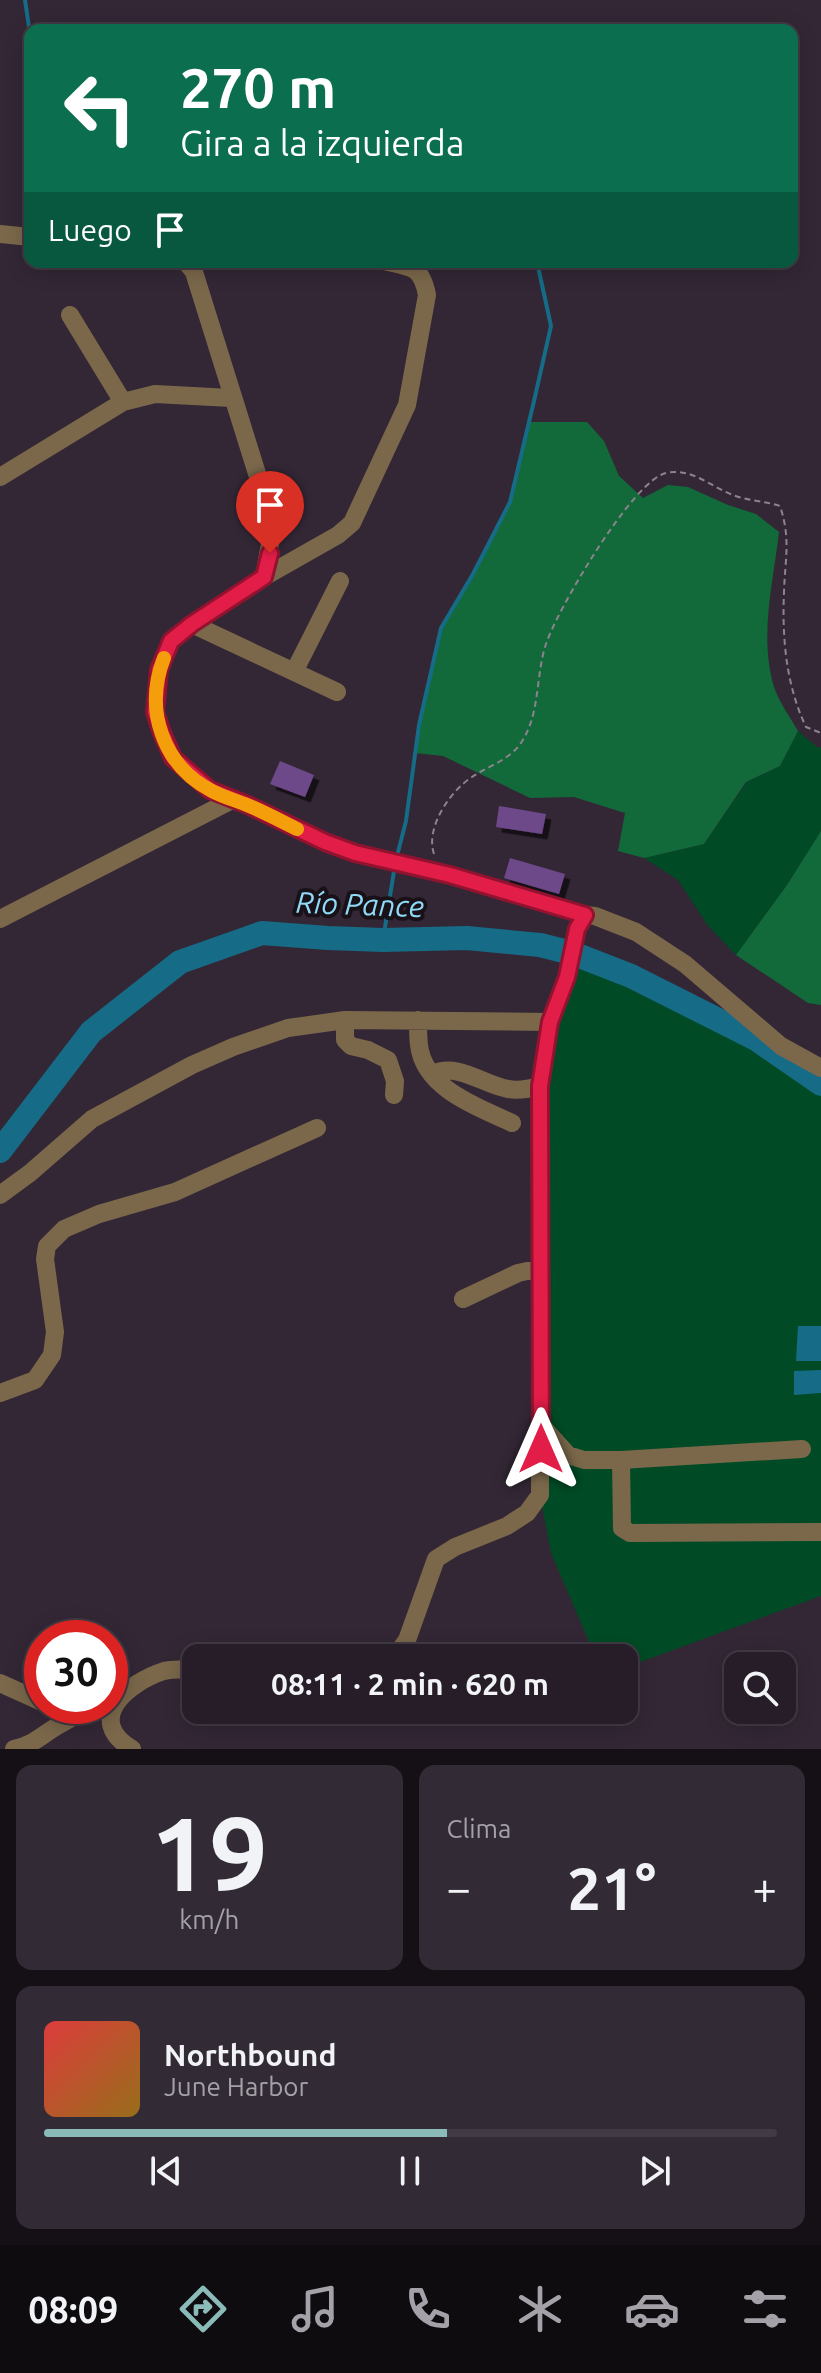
<!DOCTYPE html>
<html lang="es">
<meta charset="utf-8">
<style>
:root{--surface:#261d28;--page:#322a34;--text:#f1f3f6;--muted:#a4a2a8;--line:#423b45;--accent:#8bbbb9}
body{margin:0;font-family:Ubuntu,sans-serif;background:var(--page);color:var(--text);height:100vh;display:flex;flex-direction:column;font-size:30px;white-space:nowrap}
*{box-sizing:border-box;margin:0}
p{font-size:26px;color:var(--muted)}
.icon{flex:none;width:44px;height:44px;fill:none;stroke:currentColor;stroke-width:2;stroke-linecap:round;stroke-linejoin:round}
.map{position:relative;height:1749px;overflow:hidden}
.drawer{display:flex;flex-direction:column;gap:16px;padding:16px;background:#151016;flex:1}
.drawer>*{flex:none}
.hud{position:absolute;left:24px;top:24px;width:774px;height:244px;border-radius:16px;box-shadow:0 4px 20px #0003,0 0 0 2px var(--line);background:#0b6e4f;color:#fff;overflow:hidden}
.tools{position:absolute;left:724px;top:1652px;display:grid;gap:16px}
.tools a{display:grid;place-items:center;width:72px;height:72px;border-radius:16px;background:var(--surface);box-shadow:0 4px 20px #0003,0 0 0 2px var(--line);font-size:40px}
.speed{position:absolute;left:24px;top:1620px;display:flex;gap:16px;font-size:40px;font-weight:700;text-align:center}
.speed>*{display:grid;place-content:center;width:104px;height:104px;border-radius:50%;background:var(--surface);box-shadow:0 4px 20px #0003,0 0 0 2px var(--line);line-height:1}
.speed .limit{border:12px solid #d22;background:#fff;color:#111}
.pin{position:absolute;display:grid;place-items:center;width:68px;height:68px;color:#fff;margin:-82px -34px;border-radius:50% 50% 50% 0;rotate:-45deg;box-shadow:0 0 8px #0007}
.pin .icon{rotate:45deg}
.me{position:absolute;width:88px;margin:-44px;rotate:0deg;stroke-linejoin:round;filter:drop-shadow(0 0 6px #0008)}
.turn{display:flex;align-items:center;gap:28px;height:168px;padding:0 24px;font-size:36px}
.turn .icon{width:104px;height:104px;stroke-width:2.5}
.turn b{display:block;font-size:56px;line-height:68px}
.then{display:flex;align-items:center;height:76px;padding:0 24px;background:#0003;gap:16px;font-size:30px}
.big{font-size:60px;font-weight:700;line-height:1.1}
.drawer .card{flex:1;display:flex;flex-direction:column;justify-content:center;gap:12px;min-width:0;padding:0 28px;border-radius:16px;background:var(--page)}
.drawer .dial{align-items:center;gap:0}
.dial b{font-size:104px;line-height:1}
.song{display:flex;align-items:center;gap:24px}
.cover{width:96px;height:96px;border-radius:12px;background:linear-gradient(135deg,hsl(0 70% 55%),hsl(40 70% 35%))}
.played{height:8px;border-radius:4px;background:linear-gradient(90deg,var(--accent) 55%,var(--line) 55%)}
.keys{display:flex;justify-content:space-around;direction:ltr}
.heat{display:flex;justify-content:space-between;align-items:center;font-size:44px;direction:ltr}
.drawer .tiles{flex:1;display:grid;gap:16px;grid-template-columns:1fr 1fr}
.card:last-child{grid-column:span 2}
.trip{position:absolute;left:182px;top:1644px;width:456px;height:80px;border-radius:16px;background:var(--surface);box-shadow:0 4px 20px #0003,0 0 0 2px var(--line);font-weight:700;line-height:80px;text-align:center}
.tabs{display:flex;height:128px;justify-content:space-around;align-items:center;background:#0f0c10;color:var(--muted)}
.tabs .icon{width:56px;height:56px}
.tabs .active{color:var(--accent)}
.tabs b{font-size:36px;color:var(--text)}
.map>svg:first-child{display:block}
</style>
<div class="map">
<svg width="821" height="1749" viewBox="0 0 821 1749">
<defs>
<filter id="shadow"><feDropShadow dx="5.5" dy="5.5" stdDeviation="0" flood-color="#0009"/></filter>
</defs>
<rect width="100%" height="100%" fill="#332735"/>
<path fill="#004b26" d="M798,731L818,748L821,747V831L787,885L736,955L708,926L678,880L644,858L704,844L747,782L780,766Z
M572,953L631,976L756,1039L821,1084V1596L624,1668V1658H596L551,1553L540,1495V1086Z"/>
<path fill="#126a3b" d="M529,422H587L604,441L619,476L643,498L668,485L688,487L728,505L756,514L779,532C773,584 759,636 774,687C779,702 790,717 798,731L780,766L746,782L704,844L644,858L618,851L625,813L574,797L530,798L443,756L415,753L419,725L441,628L473,574L510,502Z
M821,831V1005L808,1003L736,955L787,885Z"/>
<path fill="#166b87" d="M798,1326H821V1361H796Z
M821,1370V1393L794,1395V1371Z"/>
<g fill="none" stroke-linecap="round" stroke-linejoin="round">
<path stroke="#166b87" stroke-width="4" d="M25,0L30,34
M397,856L406,821L419,725L441,628L473,574L510,502L534,401L551,326L537,262
M383,940L394,871"/>
<path stroke="#166b87" stroke-width="24" d="M0,1151L91,1032L180,962L262,933L328,938L383,940L467,938L540,945L572,953L631,976L756,1039L821,1084"/>
</g>
<path fill="#6d488a" filter="url(#shadow)" d="M280,761L314,775L305,797L270,784Z
M499,806L546,814L542,834L496,827Z
M510,858L565,874L559,894L504,878Z"/>
<g fill="none" stroke-linecap="round" stroke-linejoin="round">
<path stroke="#8d838f" stroke-width="2" stroke-dasharray="6 4" stroke-linecap="butt" d="M434,854C425,828 450,791 472,777C490,765 513,759 524,738C540,710 536,674 546,644C557,610 633,480 666,473C691,467 711,487 733,495C748,501 765,501 780,506C791,539 785,559 784,592C782,638 786,685 806,727L821,733"/>
<path stroke="#7b684b" stroke-width="18" d="M0,234L30,237
M186,262L194,272L270,515L272,533L264,577L192,624L171,641L159,670L155,712L162,733L173,758L210,790L232,800
M70,315L123,402
M0,477L123,402L155,394L231,398
M264,577L338,535L352,523L407,405L427,295C422,268 413,267 388,262
M192,624L337,692
M294,672L340,581
M0,919L232,800L248,805L325,842L355,853L450,875L585,915L595,916L636,932L685,964L781,1046L821,1068
M345,1020V1040L351,1046L368,1050L388,1060L395,1081L394,1095
M418,1020C418,1028 418,1037 419,1045C424,1089 478,1107 512,1123
M433,1074C457,1062 484,1085 508,1089C519,1091 529,1089 540,1086
M0,1195L30,1173L92,1119L192,1065L233,1047L288,1028L345,1020L550,1022
M463,1299L518,1273L541,1268
M0,1393L35,1380L52,1355L55,1332L45,1259L47,1246L64,1229L99,1214L175,1192L317,1128
M541,1425L568,1455L584,1460H621L802,1449
M621,1460L622,1528L630,1533L821,1532
M394,1658L407,1640L436,1559L455,1547L507,1526L527,1513L540,1495V1086L550,1022L567,977L577,929L585,915
M0,1683L42,1702
M14,1749C32,1746 43,1734 59,1725C76,1714 93,1708 113,1706
M132,1749C83,1719 129,1682 164,1671C175,1668 186,1670 196,1670"/>
</g>
<g fill="none" stroke-linecap="round" stroke-linejoin="round">
<defs>
<path id="route" d="M270,553L264,577L192,624L171,641L159,670L155,712L162,733L173,758L210,790L248,805L325,842L355,853L450,875L585,915L577,929L567,977L550,1022L540,1086L541,1449"/>
</defs>
<use href="#route" stroke="#92132f" stroke-width="20"/>
<use href="#route" stroke="#e11d48" stroke-width="14"/>
<path stroke="#f59e0b" stroke-width="14" d="M164,658C144,709 162,765 212,791C223,797 235,800 247,805C264,812 281,821 297,829"/>
</g>
<g text-anchor="middle" dominant-baseline="central" stroke-width="8" stroke-linejoin="round" paint-order="stroke">
<g font-size="30" font-style="italic" fill="#90d9f7" stroke="#181218">
<text transform="translate(360 904) rotate(2)">Río Pance</text>
</g>
</g>
</svg>
<div class="tools">
<a><svg class="icon" aria-label="search" viewBox="0 0 24 24"><circle cx="10" cy="10" r="6"/><path d="M15 15l6 6"/></svg></a>
</div>
<div class="speed"><div class="limit">30</div></div>
<div class="pin" style="left:270px;top:553px;background:#d93025"><svg class="icon" aria-label="arrive" viewBox="0 0 24 24"><path d="M6 21V4h12l-3 4 3 4H6"/></svg></div>
<svg class="me" style="left:541px;top:1449px" viewBox="-20 -20 40 40"><path d="M0-17L14 15 0 8-14 15z" fill="#e11d48" stroke="#fff" stroke-width="4"/></svg>
<div class="trip">08:11 · 2 min · 620 m</div>
<div class="hud">
<div class="turn"><svg class="icon" aria-label="left" viewBox="0 0 24 24"><path d="M17 20v-9H6M10 6l-5 5 5 5"/></svg><div><b>270 m</b>Gira a la izquierda</div></div>
<div class="then">Luego<svg class="icon" aria-label="arrive" viewBox="0 0 24 24"><path d="M6 21V4h12l-3 4 3 4H6"/></svg></div>
</div>
</div>
<section class="drawer">
<div class="tiles">
<div class="card dial"><b>19</b><p>km/h</p></div>
<div class="card"><p>Clima</p>
<div class="heat"><a>−</a><b class="big">21°</b><a>+</a></div>
</div>
<div class="card">
<div class="song"><i class="cover"></i><div><b>Northbound</b><p>June Harbor</p></div></div>
<div class="played"></div>
<div class="keys"><svg class="icon" aria-label="previous" viewBox="0 0 24 24"><path d="M18 5L8 12l10 7zM5 5v14"/></svg><svg class="icon" aria-label="pause" viewBox="0 0 24 24"><path d="M8 5v14M16 5v14"/></svg><svg class="icon" aria-label="next" viewBox="0 0 24 24"><path d="M6 5l10 7-10 7zM19 5v14"/></svg></div>
</div>
</div>
</section>
<nav class="tabs">
<b>08:09</b>
<svg class="icon active" aria-label="directions" viewBox="0 0 24 24"><path d="M12 3l9 9-9 9-9-9zM9 14v-3h6M13 9l2 2-2 2"/></svg>
<svg class="icon" aria-label="music" viewBox="0 0 24 24"><path d="M9 18V5l10-2v13"/><circle cx="6" cy="18" r="3"/><circle cx="16" cy="16" r="3"/></svg>
<svg class="icon" aria-label="phone" viewBox="0 0 24 24"><path d="M5 4h4l2 5-3 2q2 4 5 5l2-3 5 2v4C11 20 4 13 5 4z"/></svg>
<svg class="icon" aria-label="climate" viewBox="0 0 24 24"><path d="M12 3v18M4 7l16 10M4 17L20 7"/></svg>
<svg class="icon" aria-label="car" viewBox="0 0 24 24"><path d="M5 17H2v-5l4-1 3-4h7l3 4 3 1v5h-3M9 17h6M6 11h13"/><circle cx="7" cy="17" r="2"/><circle cx="17" cy="17" r="2"/></svg>
<svg class="icon" aria-label="filters" viewBox="0 0 24 24"><path d="M4 7h16M4 17h16"/><circle cx="9" cy="7" r="2"/><circle cx="15" cy="17" r="2"/></svg>
</nav>
